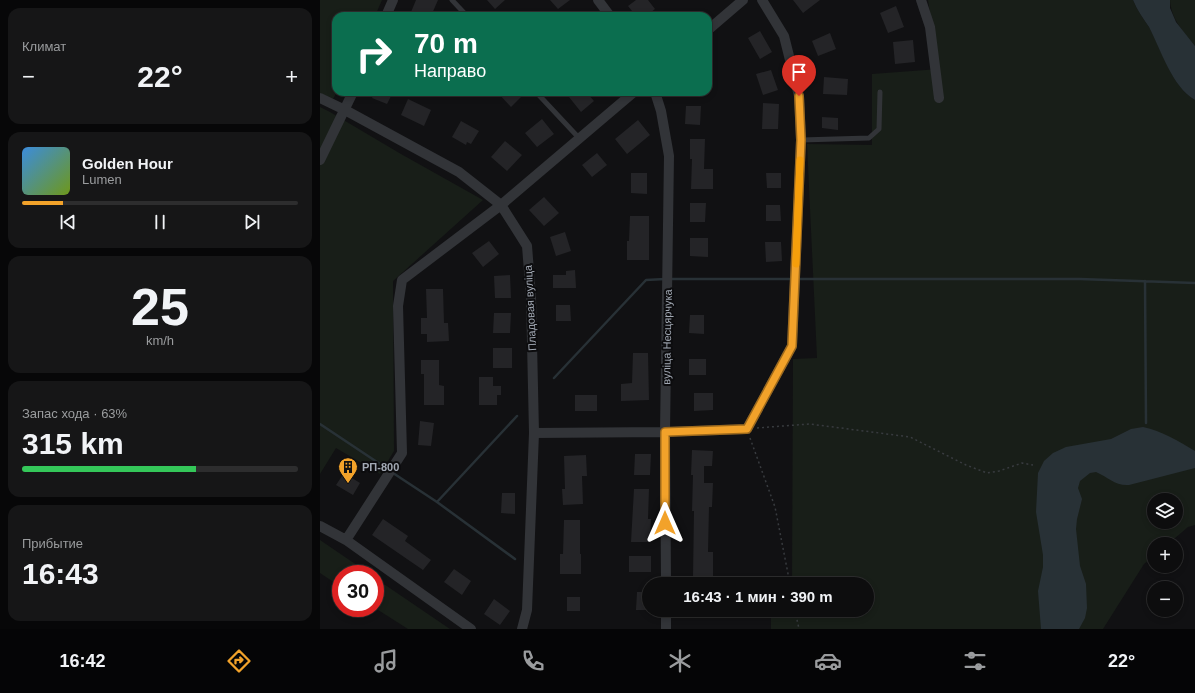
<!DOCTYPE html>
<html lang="ru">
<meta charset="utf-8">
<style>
:root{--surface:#0d0d0e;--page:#161617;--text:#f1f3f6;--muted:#9a9c9e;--line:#2d2d2e;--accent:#f2a22a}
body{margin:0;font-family:Arial,sans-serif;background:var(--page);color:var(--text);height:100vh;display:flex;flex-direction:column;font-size:15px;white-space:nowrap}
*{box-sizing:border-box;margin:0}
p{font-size:13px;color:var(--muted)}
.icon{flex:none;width:22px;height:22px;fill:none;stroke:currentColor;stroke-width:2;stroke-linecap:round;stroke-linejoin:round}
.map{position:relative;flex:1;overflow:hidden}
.side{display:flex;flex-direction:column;gap:8px;padding:8px;background:#070708;width:320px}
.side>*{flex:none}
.hud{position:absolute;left:12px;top:12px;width:380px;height:84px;border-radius:12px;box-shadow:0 2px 6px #0003,0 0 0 1px var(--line);background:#0b6e4f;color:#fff;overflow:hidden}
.tools{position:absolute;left:827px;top:493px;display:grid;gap:8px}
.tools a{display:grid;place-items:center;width:36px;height:36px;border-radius:50%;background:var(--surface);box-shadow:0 2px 6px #0003,0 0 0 1px var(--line);font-size:20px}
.speed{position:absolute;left:12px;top:565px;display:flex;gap:8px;font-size:20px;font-weight:700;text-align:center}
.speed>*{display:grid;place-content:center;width:52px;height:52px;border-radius:50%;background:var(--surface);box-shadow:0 2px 6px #0003,0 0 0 1px var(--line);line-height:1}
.speed .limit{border:6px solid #d22;background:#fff;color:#111}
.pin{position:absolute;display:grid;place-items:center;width:34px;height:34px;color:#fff;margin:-41px -17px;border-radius:50% 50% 50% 0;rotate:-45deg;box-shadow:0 0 4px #0007}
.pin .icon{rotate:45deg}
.me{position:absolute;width:44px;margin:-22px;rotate:0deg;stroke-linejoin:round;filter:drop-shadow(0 0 3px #0008)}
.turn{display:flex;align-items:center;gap:14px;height:84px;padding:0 16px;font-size:18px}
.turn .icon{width:52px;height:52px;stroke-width:2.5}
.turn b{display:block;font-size:28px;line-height:34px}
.big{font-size:30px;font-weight:800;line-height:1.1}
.side .tile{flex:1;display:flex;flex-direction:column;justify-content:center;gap:6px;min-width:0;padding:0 14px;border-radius:12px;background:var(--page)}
.side .dial{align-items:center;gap:0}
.dial b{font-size:52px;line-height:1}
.song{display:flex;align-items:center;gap:12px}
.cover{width:48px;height:48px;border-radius:6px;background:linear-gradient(135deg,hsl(210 70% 55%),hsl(80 70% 35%))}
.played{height:4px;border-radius:2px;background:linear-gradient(90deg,var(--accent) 15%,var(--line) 15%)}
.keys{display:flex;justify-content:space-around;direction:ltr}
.heat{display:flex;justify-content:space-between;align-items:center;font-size:22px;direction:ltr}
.charge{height:6px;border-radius:3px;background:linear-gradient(90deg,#34c759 63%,var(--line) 0)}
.trip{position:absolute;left:322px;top:577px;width:232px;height:40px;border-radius:20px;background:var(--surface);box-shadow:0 2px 6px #0003,0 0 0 1px var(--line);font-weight:800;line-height:40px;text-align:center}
.menu{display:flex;height:64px;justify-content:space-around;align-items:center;background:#050506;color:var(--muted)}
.menu .icon{width:28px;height:28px}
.menu .active{color:var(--accent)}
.menu b{font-size:18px;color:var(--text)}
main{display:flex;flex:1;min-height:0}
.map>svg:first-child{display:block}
</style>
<main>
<section class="side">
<div class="tile"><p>Климат</p>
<div class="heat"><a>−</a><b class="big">22°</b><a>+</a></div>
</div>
<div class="tile">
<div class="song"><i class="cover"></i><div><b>Golden Hour</b><p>Lumen</p></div></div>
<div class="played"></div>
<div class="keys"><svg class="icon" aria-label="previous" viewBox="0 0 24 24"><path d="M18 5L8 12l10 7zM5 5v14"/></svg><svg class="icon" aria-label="pause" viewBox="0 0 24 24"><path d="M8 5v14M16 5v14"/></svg><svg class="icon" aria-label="next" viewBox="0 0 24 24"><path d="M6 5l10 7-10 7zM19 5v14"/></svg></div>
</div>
<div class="tile dial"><b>25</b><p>km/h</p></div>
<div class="tile"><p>Запас хода · 63%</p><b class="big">315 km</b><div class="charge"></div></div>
<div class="tile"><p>Прибытие</p><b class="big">16:43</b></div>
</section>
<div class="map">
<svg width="875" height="629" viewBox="0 0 875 629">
<rect width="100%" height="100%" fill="#111113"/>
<path fill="#181e18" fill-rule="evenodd" d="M0,0H62L55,16H16V92H17L13,99L0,93Z
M608,0H813C817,10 823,18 829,27C842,50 852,87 875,100V525L868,527L848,544H834V556L824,564L783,629H451V610H547V584H472L473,359L497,358L487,144L552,145V74L619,69ZM834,500H856V522H834Z
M850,0H875V46C863,31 851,19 850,0Z
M0,107L10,112L81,154L163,200L73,281L74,451L60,474L16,448L0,474Z
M0,540L50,574H21V587L0,573Z
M55,578L130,629H88L55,608Z"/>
<path fill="#283136" d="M813,0H850V8L856,22L875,46V100C852,87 841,50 829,27C823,18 817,10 813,0Z
M823,427C842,431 858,441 875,451V468L809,485C795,486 788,477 776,472L770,473L760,481L758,488L762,499L757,519L756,529L760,566L766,584L767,608L765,618L759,629H721L718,591L723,567V555L716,512L718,473L724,461L733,453L746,447L791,439L811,429Z"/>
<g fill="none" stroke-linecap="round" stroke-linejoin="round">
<path stroke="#283136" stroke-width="2.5" d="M350,279H473
M478,279H760L875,283
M825,281L826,423
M234,378L326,280L345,279
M0,424L69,470
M73,473L117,502L195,559
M117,502L197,416"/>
</g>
<path fill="#242427" d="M96,0H118L111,16H101L91,12Z
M167,0H185L175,9Z
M230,0H250L238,9Z
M316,0H328L335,9L326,16H316L308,6Z
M473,0H500L483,13Z
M576,6L584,27L568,33L560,13Z
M440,31L452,52L440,59L428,38Z
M510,33L516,49L498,56L492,41Z
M593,40L595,62L575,64L573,42Z
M451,70L458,90L443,95L436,74Z
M504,77L528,79L527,95L503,94Z
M55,92H73L67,104L52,98Z
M177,92H196L201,97L191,107Z
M255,92H266L274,101L261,112L249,97Z
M88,99L111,110L104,126L81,115Z
M443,103L459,104L458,129H442Z
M366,106H381L380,125L365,124Z
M502,117L518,118V130L502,128Z
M222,119L234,134L217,147L205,133Z
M318,120L330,135L307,154L295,139Z
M141,121L159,131L151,144L147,142L146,145L132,137Z
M370,139H385L384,169H393V189H371L372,159H370Z
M185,141L202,155L187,171L171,157Z
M277,153L287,165L272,177L262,165Z
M311,173H327V194L311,193Z
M446,173H461V188H447Z
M224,197L239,213L224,226L209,210Z
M370,203H386L385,222H370Z
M446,205H460L461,221H446Z
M310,216H329V260H307V241H309Z
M245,232L251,251L236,256L230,237Z
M370,238H388V257L370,256Z
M169,241L179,254L163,267L152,253Z
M445,242H461L462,261L446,262Z
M255,270L256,288H233V275H246V271Z
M190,275L191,298H175L174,276Z
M106,289H123L124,323H128L129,341L107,342V334H101V318H107Z
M236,305H250L251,321H236Z
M174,313H191L190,333H173Z
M370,315H384V334L369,333Z
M173,348H192V368H173Z
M313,353H328L329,400L301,401V384L312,383Z
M369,359H386V375H369Z
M101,360H119V385L124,386V405H104V374H101Z
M159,377H173V386H181V395H177V405H159Z
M374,393H393V410L374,411Z
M255,395H277V411H255Z
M100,421L114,423L111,446L98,445Z
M372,450L393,451L392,466H384V483H393L392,507H389L388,552H393V577H373L374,511H372L373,475H371Z
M315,454H331L330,475H314Z
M266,455L267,476H262L263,504L243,505L242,489H245L244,456Z
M24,473L40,483L33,495L16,485Z
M314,489H329L328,519H331L330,542H311Z
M182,493H195V514L181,513Z
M63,519L88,536L85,541L111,560L103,570L52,535Z
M244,520H260V554H261V574H240V554H243Z
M309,556H331V572H309Z
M134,569L151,581L142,595L124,582Z
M317,592H329V610H316Z
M247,597H260V611H247Z
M174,599L190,611L180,625L164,614Z"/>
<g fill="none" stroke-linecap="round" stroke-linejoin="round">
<path stroke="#383b3f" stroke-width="1.5" stroke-dasharray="2 3" stroke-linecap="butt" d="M437,428L490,424L590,437L646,465L667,473L679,471L702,463L713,465
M430,438L455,507L470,584
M475,610L479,629"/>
<path stroke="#323438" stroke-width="5" d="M132,0L147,16
M216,92L259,138
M481,140L549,138L559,129L560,92"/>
<path stroke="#323438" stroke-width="10" d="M278,0L290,16
M601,0L610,27L619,98
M66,16L73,0
M388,30L423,0
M335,92L341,111L349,156L345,432L346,584
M0,98L25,110L139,172L181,205L207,246L211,297L214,433L207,610L202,629
M0,160L33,92
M214,433L345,432L427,429L472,346L481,140L479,96L464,36L442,0
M0,526L26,540L151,629
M26,540L82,453L78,306L82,280L181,205L314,92
M346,610V629"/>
</g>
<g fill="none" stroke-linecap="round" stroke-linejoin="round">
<defs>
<path id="route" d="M345,523V432L427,429L472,346L481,140L479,96"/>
</defs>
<use href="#route" stroke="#9d691b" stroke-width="10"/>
<use href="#route" stroke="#f2a22a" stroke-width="7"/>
<path stroke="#f59e0b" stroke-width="7" d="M476,264L480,160"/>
</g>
<defs>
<symbol id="building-pin" viewBox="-11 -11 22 30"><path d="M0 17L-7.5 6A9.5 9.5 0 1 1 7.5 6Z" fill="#f2a22a" stroke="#0c0c0e"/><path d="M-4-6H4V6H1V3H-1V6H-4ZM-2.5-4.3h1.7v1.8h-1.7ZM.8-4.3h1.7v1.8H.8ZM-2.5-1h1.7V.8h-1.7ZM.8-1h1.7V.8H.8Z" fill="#111"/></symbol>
</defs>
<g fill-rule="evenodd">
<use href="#building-pin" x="17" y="456" width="22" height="30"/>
</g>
<g text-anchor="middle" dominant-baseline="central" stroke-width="4" stroke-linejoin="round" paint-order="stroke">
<g font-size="11" fill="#a2a9b4" stroke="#0c0c0e">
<text transform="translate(210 308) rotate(-93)">Пладовая вуліца</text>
<text transform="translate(347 337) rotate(-89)">вуліца Несцярчука</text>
</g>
<g font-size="11" font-weight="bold" fill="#a2a9b4" stroke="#0c0c0e" text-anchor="start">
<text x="42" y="467">РП-800</text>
</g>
</g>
</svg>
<div class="tools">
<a><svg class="icon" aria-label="layers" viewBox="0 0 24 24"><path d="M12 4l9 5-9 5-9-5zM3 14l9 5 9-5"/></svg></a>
<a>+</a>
<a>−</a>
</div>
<div class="speed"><div class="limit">30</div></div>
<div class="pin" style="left:479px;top:96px;background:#d93025"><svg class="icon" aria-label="arrive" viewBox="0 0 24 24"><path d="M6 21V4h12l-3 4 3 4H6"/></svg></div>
<svg class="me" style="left:345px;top:523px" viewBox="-20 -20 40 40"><path d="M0-17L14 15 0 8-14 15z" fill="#f2a22a" stroke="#fff" stroke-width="4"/></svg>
<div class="trip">16:43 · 1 мин · 390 m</div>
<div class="hud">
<div class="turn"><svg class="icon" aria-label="right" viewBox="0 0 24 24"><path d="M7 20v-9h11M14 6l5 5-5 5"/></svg><div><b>70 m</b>Направо</div></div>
</div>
</div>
</main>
<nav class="menu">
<b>16:42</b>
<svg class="icon active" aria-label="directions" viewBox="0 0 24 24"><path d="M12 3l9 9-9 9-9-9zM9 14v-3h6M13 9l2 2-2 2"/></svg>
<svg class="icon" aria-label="music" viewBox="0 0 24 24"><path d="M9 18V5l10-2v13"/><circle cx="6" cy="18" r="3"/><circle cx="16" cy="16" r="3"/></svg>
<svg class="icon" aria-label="phone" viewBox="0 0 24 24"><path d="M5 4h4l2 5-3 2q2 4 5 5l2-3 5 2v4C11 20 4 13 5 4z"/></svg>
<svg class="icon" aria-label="climate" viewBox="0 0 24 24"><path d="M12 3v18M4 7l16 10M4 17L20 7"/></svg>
<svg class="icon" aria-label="car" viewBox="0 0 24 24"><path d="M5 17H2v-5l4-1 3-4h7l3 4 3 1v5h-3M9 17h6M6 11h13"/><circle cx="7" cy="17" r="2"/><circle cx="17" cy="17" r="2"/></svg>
<svg class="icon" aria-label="filters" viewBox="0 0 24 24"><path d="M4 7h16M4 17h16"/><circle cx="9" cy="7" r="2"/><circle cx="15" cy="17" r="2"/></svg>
<b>22°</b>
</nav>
